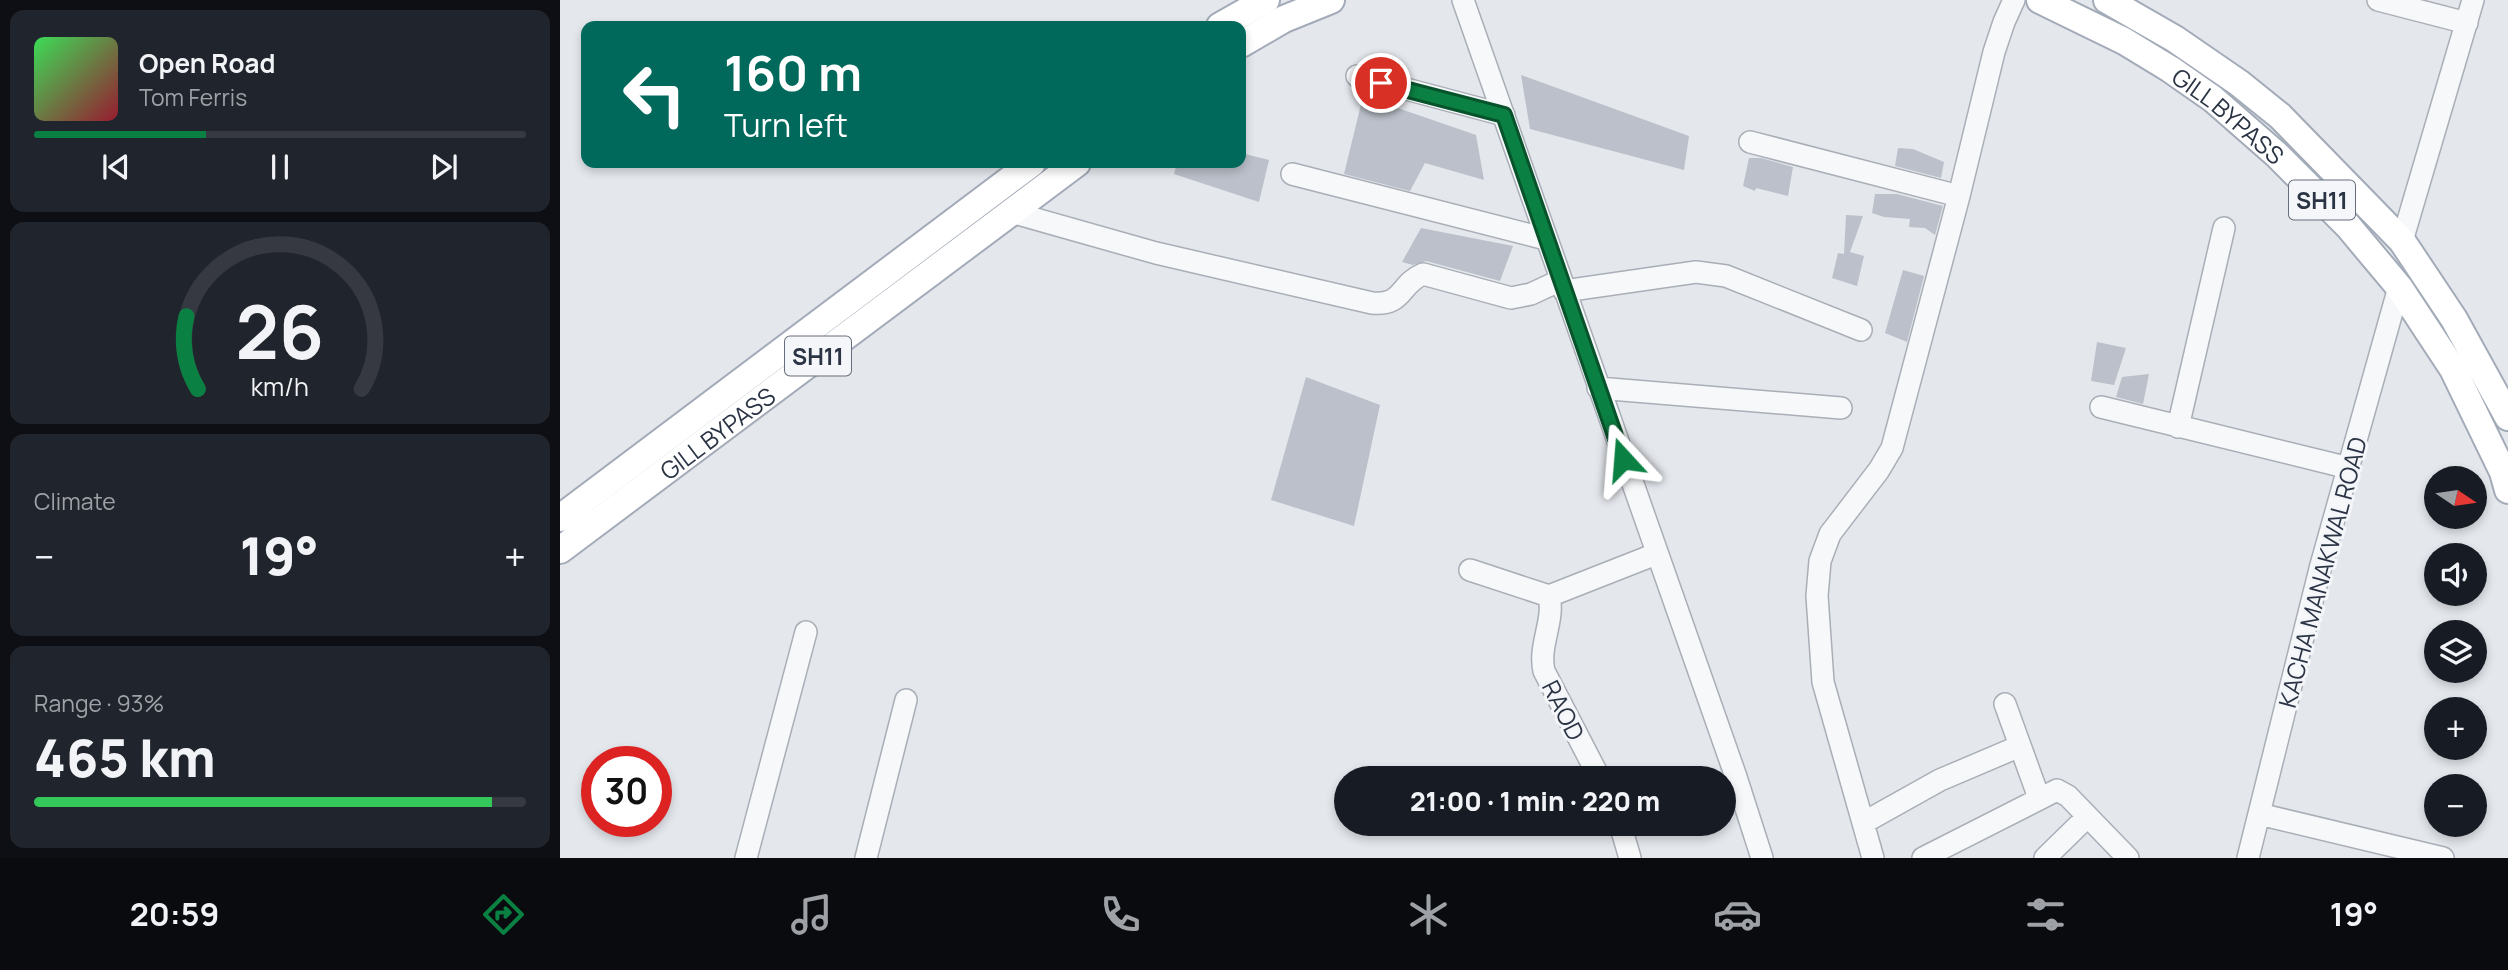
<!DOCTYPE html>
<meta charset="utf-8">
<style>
:root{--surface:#171b24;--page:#20242c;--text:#f1f3f6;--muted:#9ea1a6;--line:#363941;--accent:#0b8043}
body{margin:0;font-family:Manrope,sans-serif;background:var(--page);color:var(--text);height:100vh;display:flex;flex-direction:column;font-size:26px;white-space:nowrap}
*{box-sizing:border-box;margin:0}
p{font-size:23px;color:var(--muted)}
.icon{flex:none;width:38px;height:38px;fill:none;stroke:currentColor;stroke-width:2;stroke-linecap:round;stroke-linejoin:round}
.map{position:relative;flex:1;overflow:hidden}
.side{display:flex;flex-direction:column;gap:10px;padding:10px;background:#0d0f14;width:560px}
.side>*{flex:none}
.guide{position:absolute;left:21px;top:21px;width:665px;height:147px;border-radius:14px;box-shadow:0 4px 10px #0003;background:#00695c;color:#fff;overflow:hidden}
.needle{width:46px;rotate:103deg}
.buttons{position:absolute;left:1864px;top:466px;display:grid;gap:14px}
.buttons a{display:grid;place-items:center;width:63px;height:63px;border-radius:50%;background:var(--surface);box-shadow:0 4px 10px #0003;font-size:35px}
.speed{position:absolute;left:21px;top:746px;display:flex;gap:14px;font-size:35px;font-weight:700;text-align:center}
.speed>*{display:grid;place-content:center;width:91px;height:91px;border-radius:50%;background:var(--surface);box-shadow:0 4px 10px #0003;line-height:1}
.speed .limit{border:10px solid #d22;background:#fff;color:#111}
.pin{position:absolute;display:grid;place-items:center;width:60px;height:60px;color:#fff;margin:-30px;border:4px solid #fff;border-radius:50%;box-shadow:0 2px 7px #0007}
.me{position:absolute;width:77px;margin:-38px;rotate:341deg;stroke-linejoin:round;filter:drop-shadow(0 0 5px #0008)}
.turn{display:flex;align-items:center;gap:24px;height:147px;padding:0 28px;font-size:32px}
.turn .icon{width:91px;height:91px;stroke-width:2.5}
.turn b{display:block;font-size:49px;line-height:60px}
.big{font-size:52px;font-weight:800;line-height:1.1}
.side .tile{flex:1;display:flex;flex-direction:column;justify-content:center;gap:10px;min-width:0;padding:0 24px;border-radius:14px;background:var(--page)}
.side .dial{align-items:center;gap:0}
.dial svg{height:182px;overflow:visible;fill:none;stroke:var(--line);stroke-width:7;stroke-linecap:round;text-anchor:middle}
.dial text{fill:var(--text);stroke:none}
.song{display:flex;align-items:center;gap:21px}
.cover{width:84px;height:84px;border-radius:10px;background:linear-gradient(135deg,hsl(130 70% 55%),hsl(350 70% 35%))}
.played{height:7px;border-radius:4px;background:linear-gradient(90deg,var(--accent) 35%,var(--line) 35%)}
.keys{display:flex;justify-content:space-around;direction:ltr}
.heat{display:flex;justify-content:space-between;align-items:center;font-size:38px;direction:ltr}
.charge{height:10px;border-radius:5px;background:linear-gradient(90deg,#34c759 93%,var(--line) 0)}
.trip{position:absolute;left:774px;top:766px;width:402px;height:70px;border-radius:35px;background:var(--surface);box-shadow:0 4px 10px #0003;font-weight:800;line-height:70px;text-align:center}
.dock{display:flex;height:112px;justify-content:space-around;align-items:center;background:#090b0e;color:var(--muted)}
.dock .icon{width:49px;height:49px}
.dock .current{color:var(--accent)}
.dock b{font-size:32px;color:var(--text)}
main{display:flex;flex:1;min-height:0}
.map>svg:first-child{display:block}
</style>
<main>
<section class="side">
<div class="tile">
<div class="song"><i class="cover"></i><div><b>Open Road</b><p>Tom Ferris</p></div></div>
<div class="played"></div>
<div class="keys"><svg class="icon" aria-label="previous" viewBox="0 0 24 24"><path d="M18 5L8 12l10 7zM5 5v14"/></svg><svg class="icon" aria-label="pause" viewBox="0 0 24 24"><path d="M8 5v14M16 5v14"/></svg><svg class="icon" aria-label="next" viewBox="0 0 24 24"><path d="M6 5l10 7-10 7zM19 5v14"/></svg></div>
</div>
<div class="tile dial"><svg viewBox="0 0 100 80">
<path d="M14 69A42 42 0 1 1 86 69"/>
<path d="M14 69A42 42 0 0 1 9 37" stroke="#0b8043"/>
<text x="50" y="56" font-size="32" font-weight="700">26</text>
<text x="50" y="72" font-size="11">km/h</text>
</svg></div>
<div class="tile"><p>Climate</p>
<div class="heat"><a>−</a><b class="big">19°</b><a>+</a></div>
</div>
<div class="tile"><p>Range · 93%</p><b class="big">465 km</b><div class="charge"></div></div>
</section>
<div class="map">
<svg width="1948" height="858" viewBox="0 0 1948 858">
<rect width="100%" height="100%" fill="#e4e7ec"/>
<path fill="#bbc0ca" d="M961,75L1129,136L1124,170L970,129Z
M803,96L916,135L924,180L865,163L850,191L784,174Z
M1338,148L1353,149L1384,162L1381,178L1335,166Z
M681,153L709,160L699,202L614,174L617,163H681Z
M1189,158H1201L1233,167L1228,196L1196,188L1195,191L1183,186Z
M1315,194H1337L1383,206L1375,235L1365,228L1349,227L1350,219L1324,217L1312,213Z
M1286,215L1303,216L1290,252L1304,256L1297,286L1272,278L1278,253L1284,254Z
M861,228L953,246L940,281L866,261L853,265L842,262Z
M1343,270L1364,276L1347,342L1325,333Z
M1537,342L1566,348L1554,385L1531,381Z
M1589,374L1583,404L1556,397L1562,377Z
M746,377L820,405L794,526L711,500Z"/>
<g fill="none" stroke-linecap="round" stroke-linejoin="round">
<defs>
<path id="minor" d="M903,0L1175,774L1202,858
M1818,0L1907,23
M797,76L944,115
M1190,142L1399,196
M732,174L986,239
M451,212L596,253L812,303C844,306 839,284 863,274L951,298L971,294L1001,280
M1842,241L1913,0
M1004,291L1136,272L1166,276L1301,330
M1038,388L1281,408
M1541,407L1789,468
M1618,427L1664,228
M910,570L989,596C995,620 978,646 984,671L1040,779
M989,596L1096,554
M1445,704L1479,798
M1699,814L1883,858
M1303,823L1380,780L1460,746
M1060,824L1070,858
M186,858L246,632
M306,858L346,700
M1313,858L1263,682L1257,596L1260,561L1270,534L1319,470L1332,448L1399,196L1434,52L1444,22L1454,0
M1363,858L1497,790L1508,796L1568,858
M1485,858L1527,817
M1688,858L1761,565L1839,287"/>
<g id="major">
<path id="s1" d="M1480,0L1564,41L1610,69L1653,99L1717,155L1788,226L1839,287L1893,369L1943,472L1948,490"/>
<path d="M1547,0L1615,39L1679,83L1720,116L1842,241L1894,319L1948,417"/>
<path d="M660,26L706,0"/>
<path d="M681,44L724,19L771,0"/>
<path d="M0,518L472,163"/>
<path id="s2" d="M0,550L517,163"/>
</g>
</defs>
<use href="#minor" stroke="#a9aeb7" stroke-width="24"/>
<use href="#major" stroke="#a3abb8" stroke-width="30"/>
<use href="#minor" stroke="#f7f8fa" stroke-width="21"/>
<use href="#major" stroke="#fff" stroke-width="26"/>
</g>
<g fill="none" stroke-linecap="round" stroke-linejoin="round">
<defs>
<path id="route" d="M821,83L944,115L1063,459"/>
</defs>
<use href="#route" stroke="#07532c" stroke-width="18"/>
<use href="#route" stroke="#0b8043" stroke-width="12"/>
</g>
<g text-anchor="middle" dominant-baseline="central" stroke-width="6" stroke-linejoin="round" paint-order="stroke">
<g fill="#f4f6f9" stroke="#676e7b" stroke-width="2">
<rect x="1729" y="180.5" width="66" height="39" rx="5"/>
<rect x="225" y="336.5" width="66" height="39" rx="5"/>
</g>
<g font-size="23" font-weight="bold" fill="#2b3445">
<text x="1762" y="200">SH11</text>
<text x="258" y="356">SH11</text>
</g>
<g font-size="24" fill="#2b3445" stroke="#f4f6f9">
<text stroke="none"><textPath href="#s1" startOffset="222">GILL BYPASS</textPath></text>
<text stroke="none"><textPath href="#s2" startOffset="196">GILL BYPASS</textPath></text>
<text transform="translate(1762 572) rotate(-75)">KACHA MANAKWAL ROAD</text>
<text transform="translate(1004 710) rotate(63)">RAOD</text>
</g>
</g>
</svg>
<div class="buttons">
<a><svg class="needle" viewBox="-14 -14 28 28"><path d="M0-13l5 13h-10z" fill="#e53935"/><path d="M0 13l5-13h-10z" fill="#9ea1a6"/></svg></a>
<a><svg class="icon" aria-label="sound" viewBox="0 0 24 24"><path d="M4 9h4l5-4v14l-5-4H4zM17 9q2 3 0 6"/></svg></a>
<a><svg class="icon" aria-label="layers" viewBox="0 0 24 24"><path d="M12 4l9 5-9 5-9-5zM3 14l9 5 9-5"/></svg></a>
<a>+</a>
<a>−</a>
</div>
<div class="speed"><div class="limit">30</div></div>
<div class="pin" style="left:821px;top:83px;background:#d93025"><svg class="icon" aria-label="arrive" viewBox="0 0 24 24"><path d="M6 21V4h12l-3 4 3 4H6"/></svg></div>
<svg class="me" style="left:1063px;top:459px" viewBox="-20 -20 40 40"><path d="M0-17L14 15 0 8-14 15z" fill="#0b8043" stroke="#fff" stroke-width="4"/></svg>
<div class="trip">21:00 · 1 min · 220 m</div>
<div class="guide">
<div class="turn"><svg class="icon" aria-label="left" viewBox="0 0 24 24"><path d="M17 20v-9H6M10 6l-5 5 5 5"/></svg><div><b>160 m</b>Turn left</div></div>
</div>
</div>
</main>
<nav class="dock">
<b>20:59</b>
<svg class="icon current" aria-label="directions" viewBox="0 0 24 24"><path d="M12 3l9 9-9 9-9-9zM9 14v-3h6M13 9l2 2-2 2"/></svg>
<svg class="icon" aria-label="music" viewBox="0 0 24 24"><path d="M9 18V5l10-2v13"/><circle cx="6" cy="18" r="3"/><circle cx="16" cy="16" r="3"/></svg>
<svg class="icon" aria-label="phone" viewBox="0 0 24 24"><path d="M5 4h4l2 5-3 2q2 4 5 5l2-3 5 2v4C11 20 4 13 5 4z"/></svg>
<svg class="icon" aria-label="climate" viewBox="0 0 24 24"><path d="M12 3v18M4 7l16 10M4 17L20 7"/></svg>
<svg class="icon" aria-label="car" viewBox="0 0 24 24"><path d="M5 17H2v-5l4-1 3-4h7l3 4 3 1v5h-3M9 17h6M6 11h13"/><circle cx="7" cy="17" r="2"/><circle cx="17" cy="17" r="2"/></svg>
<svg class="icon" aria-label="filters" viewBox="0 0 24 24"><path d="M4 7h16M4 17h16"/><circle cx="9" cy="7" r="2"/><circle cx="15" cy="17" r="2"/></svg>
<b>19°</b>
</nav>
